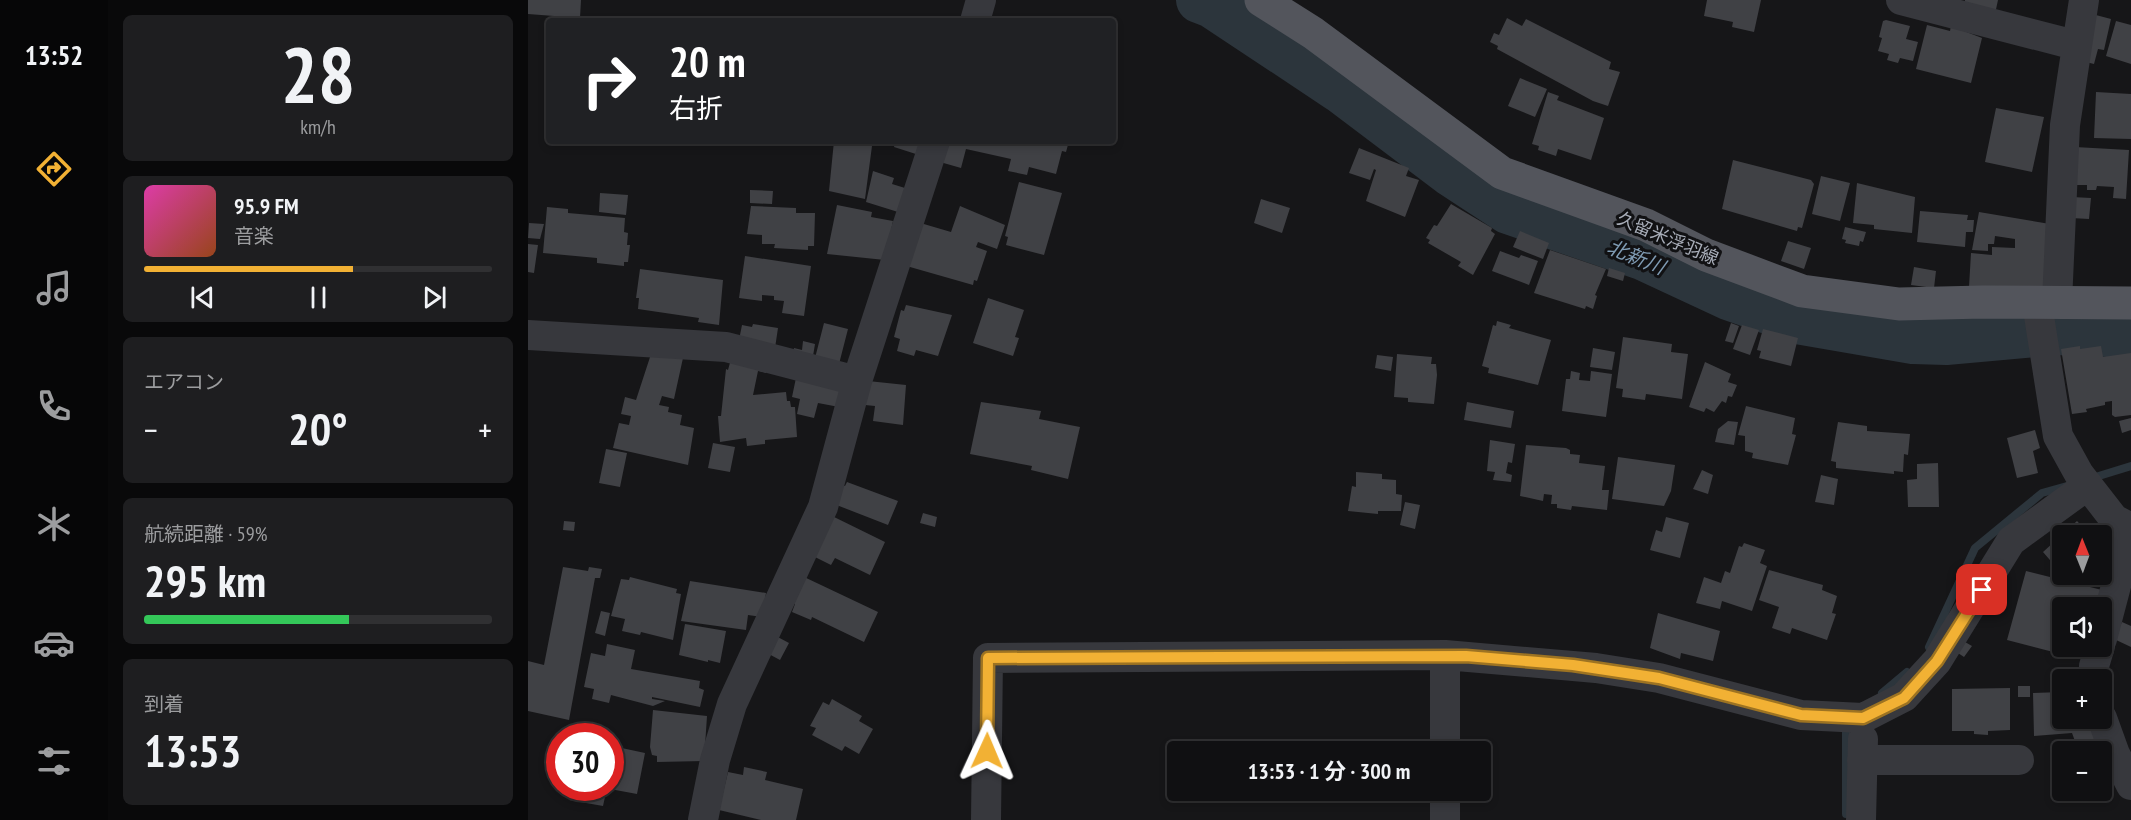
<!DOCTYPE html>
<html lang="ja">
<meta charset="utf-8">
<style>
:root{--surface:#101012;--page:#1e1e20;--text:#f1f3f6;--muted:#9c9d9f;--line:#303032;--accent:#f2b134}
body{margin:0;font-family:"PT Sans Narrow","Noto Sans JP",sans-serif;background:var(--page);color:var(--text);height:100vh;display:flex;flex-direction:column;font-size:22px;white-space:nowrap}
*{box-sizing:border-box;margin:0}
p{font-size:20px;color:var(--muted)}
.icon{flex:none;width:33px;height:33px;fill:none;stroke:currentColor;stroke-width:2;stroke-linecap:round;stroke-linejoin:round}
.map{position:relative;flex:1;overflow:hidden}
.details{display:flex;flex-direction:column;gap:15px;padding:15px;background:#09090a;width:420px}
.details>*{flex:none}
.top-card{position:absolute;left:18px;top:18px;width:570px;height:126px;border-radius:6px;box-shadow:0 3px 9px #0003,0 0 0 2px var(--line);background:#202124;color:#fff;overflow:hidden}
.needle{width:39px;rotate:359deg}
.fabs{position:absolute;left:1524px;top:525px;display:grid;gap:12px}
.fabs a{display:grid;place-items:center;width:60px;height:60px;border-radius:6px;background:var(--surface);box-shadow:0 3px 9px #0003,0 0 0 2px var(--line);font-size:30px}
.speed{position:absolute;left:18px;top:723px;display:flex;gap:12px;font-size:30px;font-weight:700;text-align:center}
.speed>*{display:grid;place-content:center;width:78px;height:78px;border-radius:50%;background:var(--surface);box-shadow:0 3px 9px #0003,0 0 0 2px var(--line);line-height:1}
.speed .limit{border:9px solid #d22;background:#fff;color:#111}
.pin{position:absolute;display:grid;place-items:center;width:51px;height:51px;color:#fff;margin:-26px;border-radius:12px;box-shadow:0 3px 9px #0006}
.me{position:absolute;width:66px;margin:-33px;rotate:1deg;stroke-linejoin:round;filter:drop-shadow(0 0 4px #0008)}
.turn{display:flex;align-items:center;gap:21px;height:126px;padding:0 24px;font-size:27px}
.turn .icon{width:78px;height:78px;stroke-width:2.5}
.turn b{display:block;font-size:42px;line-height:51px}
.big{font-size:45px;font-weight:700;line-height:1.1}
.details .card{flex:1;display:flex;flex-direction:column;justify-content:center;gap:9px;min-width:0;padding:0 21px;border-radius:9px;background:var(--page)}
.details .dial{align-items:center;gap:0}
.dial b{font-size:78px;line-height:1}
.song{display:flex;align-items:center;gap:18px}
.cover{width:72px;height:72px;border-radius:9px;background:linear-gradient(135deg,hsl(320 70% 55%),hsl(20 70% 35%))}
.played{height:6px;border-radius:3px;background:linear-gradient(90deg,var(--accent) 60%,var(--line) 60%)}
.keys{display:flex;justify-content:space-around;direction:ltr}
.heat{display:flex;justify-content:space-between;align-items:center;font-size:33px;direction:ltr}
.charge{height:9px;border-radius:4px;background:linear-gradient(90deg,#34c759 59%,var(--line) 0)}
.trip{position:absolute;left:639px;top:741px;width:324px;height:60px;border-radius:6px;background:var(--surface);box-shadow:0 3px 9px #0003,0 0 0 2px var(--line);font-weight:700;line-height:60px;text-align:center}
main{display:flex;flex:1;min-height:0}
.menu{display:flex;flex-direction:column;width:108px;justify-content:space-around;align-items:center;background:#060607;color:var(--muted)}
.menu .icon{width:42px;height:42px}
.menu .selected{color:var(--accent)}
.menu b{font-size:27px;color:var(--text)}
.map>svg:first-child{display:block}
</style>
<main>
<nav class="menu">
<b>13:52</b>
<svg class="icon selected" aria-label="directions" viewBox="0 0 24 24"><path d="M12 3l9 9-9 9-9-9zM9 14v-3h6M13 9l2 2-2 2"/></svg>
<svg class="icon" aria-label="music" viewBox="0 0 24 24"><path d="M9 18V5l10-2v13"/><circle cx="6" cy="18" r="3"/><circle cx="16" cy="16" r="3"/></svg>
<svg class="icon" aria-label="phone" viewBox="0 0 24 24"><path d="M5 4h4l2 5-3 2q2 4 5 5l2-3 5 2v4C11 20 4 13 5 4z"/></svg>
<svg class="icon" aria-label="climate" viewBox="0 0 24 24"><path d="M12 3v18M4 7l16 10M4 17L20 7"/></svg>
<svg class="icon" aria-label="car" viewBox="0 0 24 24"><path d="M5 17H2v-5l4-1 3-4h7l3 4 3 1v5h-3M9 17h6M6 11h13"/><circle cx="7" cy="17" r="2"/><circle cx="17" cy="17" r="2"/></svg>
<svg class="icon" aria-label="filters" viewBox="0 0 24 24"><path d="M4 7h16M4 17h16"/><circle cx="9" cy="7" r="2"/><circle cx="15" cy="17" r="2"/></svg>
</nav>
<section class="details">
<div class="card dial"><b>28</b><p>km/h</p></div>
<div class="card">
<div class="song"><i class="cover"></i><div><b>95.9 FM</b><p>音楽</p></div></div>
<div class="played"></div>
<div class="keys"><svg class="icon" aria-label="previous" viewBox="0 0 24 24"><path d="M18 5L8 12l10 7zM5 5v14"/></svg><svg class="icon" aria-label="pause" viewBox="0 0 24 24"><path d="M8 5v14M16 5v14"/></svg><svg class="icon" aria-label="next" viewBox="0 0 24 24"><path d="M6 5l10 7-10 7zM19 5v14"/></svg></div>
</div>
<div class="card"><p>エアコン</p>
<div class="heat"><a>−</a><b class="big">20°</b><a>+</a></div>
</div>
<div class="card"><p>航続距離 · 59%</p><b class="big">295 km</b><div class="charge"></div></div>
<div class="card"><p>到着</p><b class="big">13:53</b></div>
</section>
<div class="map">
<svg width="1603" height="820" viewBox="0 0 1603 820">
<rect width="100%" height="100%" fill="#161618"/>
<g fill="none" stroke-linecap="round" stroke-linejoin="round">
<path stroke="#2c353c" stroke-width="8" d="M1561,479L1603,466
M1401,647L1447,548L1514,493L1539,486
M1354,693L1379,672
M1318,726V814"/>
<path stroke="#2c353c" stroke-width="46" d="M671,0L684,5L812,90L922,173L980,211L1114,257L1200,297L1269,321L1385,341L1418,342L1531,332L1603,335"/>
</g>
<path fill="#404145" d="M0,0H53L52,18L0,14Z
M1179,0H1233L1226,32L1204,27L1205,22L1176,16Z
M1437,0H1470L1467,14L1436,8Z
M1564,14L1583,19L1576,50L1570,49L1566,64L1554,61Z
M979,18L994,26L998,19L1083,62L1081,69L1092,72L1080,106L1065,101L969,49L970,46L962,42L966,33L971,35Z
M1358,20L1382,26L1378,39L1390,42L1385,61L1372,58L1370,63L1359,60L1361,54L1350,51L1354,38L1351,37L1355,21Z
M1588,21L1603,25V64L1578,56Z
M1399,25L1422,31L1423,26L1454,38L1443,83L1388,69Z
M992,78L1019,89L1007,117L980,106Z
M1020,92L1031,96L1029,100L1076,118L1063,160L1030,149L1028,156L1010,150L1011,146L1004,144Z
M1568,92L1603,94V139L1566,138Z
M1468,108L1516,117L1504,172L1457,162Z
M143,141H176V143H143Z
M185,141H209V146H186Z
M306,141H342V145L344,146L337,199L301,191Z
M362,141H395L391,155L366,147L367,143Z
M418,141H541L538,152L534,151L528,174L501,167L499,175L480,171L483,159L438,149L433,168L412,162Z
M1547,147L1601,150L1598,199L1585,198L1586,187L1569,186L1568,190H1559V185H1545Z
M831,148L881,168L878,176L891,180L877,217L838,201L848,170L846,169L842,180L821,173Z
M1205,160L1283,180L1286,184L1274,228L1270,227L1269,231L1194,209Z
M345,171L366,178L364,184L377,188L370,212L338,202Z
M1293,176L1322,183L1312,221L1284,214Z
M491,182L534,193L516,255L478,245L480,237L477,236Z
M1329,183L1387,197L1384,233L1346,229V225L1325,223Z
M222,190L245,191L244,204L222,203Z
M72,193L100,195L98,215L71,212Z
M1544,197L1563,198L1561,219L1543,218Z
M733,199L762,208L754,233L726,223Z
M923,204L964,228L963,231L967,234L945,275L930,266L933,262L900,243L902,240L898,238L906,225L909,226Z
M309,205L344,212L343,217L365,221L357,260L299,254Z
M223,206L268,208V213H287L286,246H280V250L246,248L247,244H234V235L219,234Z
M432,206L477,225L469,249L450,242L448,247L459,251L449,281L446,280L445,285L375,265L389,222L423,232Z
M19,207L40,209V213L97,218L96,232L100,233L99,245H102L100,262H96V266L69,263V258L15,253Z
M1392,211L1440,215L1439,220H1446L1445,232H1438L1437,247L1389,242Z
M1451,212L1522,224L1518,286L1441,287L1443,253L1464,255V247L1487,248V239L1467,236L1466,244H1460V251L1444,250Z
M1,223L16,224L12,239L0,238Z
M1317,227L1338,232L1335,242L1332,241L1331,246L1317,243L1318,240L1314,239Z
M992,231L1021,243L1015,259L985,247Z
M1260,241L1283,248L1276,269L1253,261Z
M0,244L10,245L6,273L0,272Z
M1022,250L1078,269L1067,295L1069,296L1065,309L1058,306L1057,309L1006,293Z
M972,251L991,258L993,255L1010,261L1001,285L964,271Z
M217,256L283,266L276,316L254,313L256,301L246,300V296L234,295V301L211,298Z
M1386,267L1408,271L1406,288L1383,285Z
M1081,268L1097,273L1095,281L1079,276Z
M112,269L195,280L191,325L170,322L171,318L110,309L111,298H108Z
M460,298L496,310L487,337L491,338L485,356L445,343Z
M378,305L424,315L410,356L388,350L386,356L369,351L372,339L366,337L373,310L376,311Z
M969,321L983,325L981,328L1023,340L1010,385L960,373L961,368L954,366L965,325L968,326Z
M296,323L320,329L311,364L287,358Z
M1203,323L1211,326L1205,343L1197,341Z
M225,324L250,328L247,348L211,340L214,325L224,327Z
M1214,325L1231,330L1222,355L1205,349Z
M1235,329L1270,338L1263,366L1231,358L1233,351L1229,350Z
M1095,337L1144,344L1143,352L1160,354L1154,399L1118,394L1117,400L1094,397L1095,389L1088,388Z
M275,341L287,344L285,356L265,354L266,348L274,350Z
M1552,346V349L1573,346L1575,357L1603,353V415L1587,417L1584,415V401L1577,402V405L1558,409L1559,412L1544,414L1533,349Z
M1065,348L1087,352L1084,370L1062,367Z
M124,351L155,358L146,399L134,396L131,405L141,407L140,412L154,415L152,425L166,428L160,465L85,448L91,423L101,425L103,416L93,414L97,397L108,400Z
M869,354L904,357L903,364H908L909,375L906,404L880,402V398L866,397Z
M849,355L865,357L863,371L847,368Z
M203,359L239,367L238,373L230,371L225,395L258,392L259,401H262L263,407H267L269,437L237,440V444L219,446L218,438L192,442L190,416H193L198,369L200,370Z
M1177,362L1203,374L1200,382L1209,385L1204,397L1200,396L1198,403L1194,401L1186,412L1178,408L1176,412L1161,407Z
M1043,371L1052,373L1051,380L1062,381L1063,371L1084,374L1078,417L1034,411L1038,379H1042Z
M269,373L314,384L311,407L290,403L286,418L269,414L272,399L264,397Z
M340,381L378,385L375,425L345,421L347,406L337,405Z
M453,402L513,411L511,419L552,427L540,479L503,470L504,466L442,454Z
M939,402L986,411L983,428L936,420Z
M1218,406L1267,418L1264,434L1268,435L1260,465L1224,458L1225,453L1217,451V436L1210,435Z
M1603,418V430L1594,433L1591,421Z
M1200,421L1210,422L1206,445L1187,442L1190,429Z
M1310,422L1339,426V431L1382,434L1380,455L1376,454L1375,472L1366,471V474L1308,468V462L1303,461Z
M1507,430L1512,448L1505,451L1510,473L1489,478L1479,438Z
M962,440L987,444L984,463L980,462L978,473L984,475L983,482L965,480L967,472L959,471Z
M185,443L207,447L202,472L180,468Z
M998,445L1038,448L1042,450V454L1052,455L1051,463L1077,466L1074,490H1081L1079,510L1044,506L1043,510L1029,508V504H1023L1024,495L1016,494L1015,501L992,496Z
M78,449L99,453L92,487L71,483Z
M1090,457L1147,465L1143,491L1136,506L1084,499Z
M1410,463L1411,507H1380L1379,480L1389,479V464Z
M1174,470L1185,475L1180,494L1165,489Z
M828,472L854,474V479L868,480V494L874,495L873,511H850V514L820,511L824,486L828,487Z
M1293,475L1310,479L1306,505L1287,502Z
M319,482L370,501L360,525L306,504L313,485L317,486Z
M877,502L892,505L887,529L872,525Z
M395,513L409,517L407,527L392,523Z
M302,515L357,542L342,575L307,558L303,565L283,555Z
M1138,517L1161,523L1152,558L1122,550L1128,530L1134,532Z
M36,521L47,522L46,531L35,530Z
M1549,521L1563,536H1534V574L1515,552Z
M1216,543L1237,550L1232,563L1239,566L1224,611L1194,601L1192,609L1168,603L1176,577L1193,583L1197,571L1202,573L1211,546L1214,547Z
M35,567L60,571L61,567L74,569L72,578H67L41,720L0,711V661L16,665Z
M1241,570L1295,585L1294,590L1309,596L1304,613L1308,614L1299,640L1264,628L1262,634L1244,628L1251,607L1231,600Z
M1498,571L1574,590L1570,608H1534V646H1560L1556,660L1479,640Z
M274,576L350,612L336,642L284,617L283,620L264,612L267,604L262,601Z
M102,577L149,589L148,593L153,594L145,640L113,632L112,635L94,631L97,619L83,616L93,579L101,580Z
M162,581L238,593L234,617L220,615L218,630L153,621Z
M73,611L82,613L77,636L67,633Z
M1130,613L1192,631L1185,661L1153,653L1152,659L1122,648Z
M1594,622L1603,626V647L1586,639Z
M157,624L198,631L192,663L180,660V662L151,655Z
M246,635L261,643L252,660L237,652Z
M1437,642L1444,646L1436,657L1430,653Z
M79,644L107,650L103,669L172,681L171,688L176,690L172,707L124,697V699L137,701L125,706L83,695L81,703L64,699L66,689L56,687L63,653L77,656Z
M1490,686H1502V697H1490Z
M1482,688V730L1460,731V735L1446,734V731H1424V689Z
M1534,692V718H1559L1581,758L1574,762V752H1551L1544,733L1506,736L1505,693Z
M304,699L334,716L331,721L345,729L331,754L317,746L314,751L284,735L288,728L282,726L295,702L301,705Z
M125,710L179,716L176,761L129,762V756L124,755L122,747Z
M89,747L117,753L109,794L82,789Z
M216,767L239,772L237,780L275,789L268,820H233L191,810L200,772L215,775Z
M43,788H79L75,806L41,800Z"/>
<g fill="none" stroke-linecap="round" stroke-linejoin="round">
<path stroke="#37383d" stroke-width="30" d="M1373,0L1547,45
M447,21L453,0
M1529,302L1537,125L1556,0
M1514,303L1511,316L1530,436L1551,474L1586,519L1603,528
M0,335L198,347L329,381L295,507L204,704L187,760L175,820
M329,381L407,141
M1574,639L1603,529
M1567,680L1566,666L1572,646
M1574,718L1587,754L1603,785
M917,752V655
M1334,760H1491
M458,820L460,658L917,655L1068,668L1131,678L1273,715L1335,718L1376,697L1409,661L1483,541L1560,485
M917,820V790
M1333,820L1335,739"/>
<path stroke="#53555c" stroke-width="33" d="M733,0L785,33L974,173L1118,225L1178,255L1274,291L1371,304L1455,302L1603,303"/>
</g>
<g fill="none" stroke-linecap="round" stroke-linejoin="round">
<defs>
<path id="route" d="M459,751L460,658L938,656L1045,665L1131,678L1273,715L1335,718L1376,698L1409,661L1454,590"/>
</defs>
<use href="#route" stroke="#9d7322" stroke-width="15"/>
<use href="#route" stroke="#f2b134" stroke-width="10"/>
</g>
<g text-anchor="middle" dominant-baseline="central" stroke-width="6" stroke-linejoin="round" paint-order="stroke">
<g font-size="18" fill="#a8adb8" stroke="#111113">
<text transform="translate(1140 238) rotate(23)">久留米浮羽線</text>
</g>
<g font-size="20" font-style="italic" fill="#7f9bb3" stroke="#111113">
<text transform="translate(1108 257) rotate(22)">北新川</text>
</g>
</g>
</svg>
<div class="fabs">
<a><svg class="needle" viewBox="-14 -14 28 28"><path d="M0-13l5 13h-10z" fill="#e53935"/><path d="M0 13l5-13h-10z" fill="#9c9d9f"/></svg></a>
<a><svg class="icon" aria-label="sound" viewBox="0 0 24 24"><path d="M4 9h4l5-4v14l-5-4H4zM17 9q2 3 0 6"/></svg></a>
<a>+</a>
<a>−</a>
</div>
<div class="speed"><div class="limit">30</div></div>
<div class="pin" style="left:1454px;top:590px;background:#d93025"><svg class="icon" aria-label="arrive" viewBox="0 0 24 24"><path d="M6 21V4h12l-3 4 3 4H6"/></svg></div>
<svg class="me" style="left:459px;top:751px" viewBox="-20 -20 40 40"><path d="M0-17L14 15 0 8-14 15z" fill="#f2b134" stroke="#fff" stroke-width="4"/></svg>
<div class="trip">13:53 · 1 分 · 300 m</div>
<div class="top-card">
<div class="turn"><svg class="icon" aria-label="right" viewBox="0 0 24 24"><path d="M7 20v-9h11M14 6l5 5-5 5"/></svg><div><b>20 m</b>右折</div></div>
</div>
</div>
</main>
